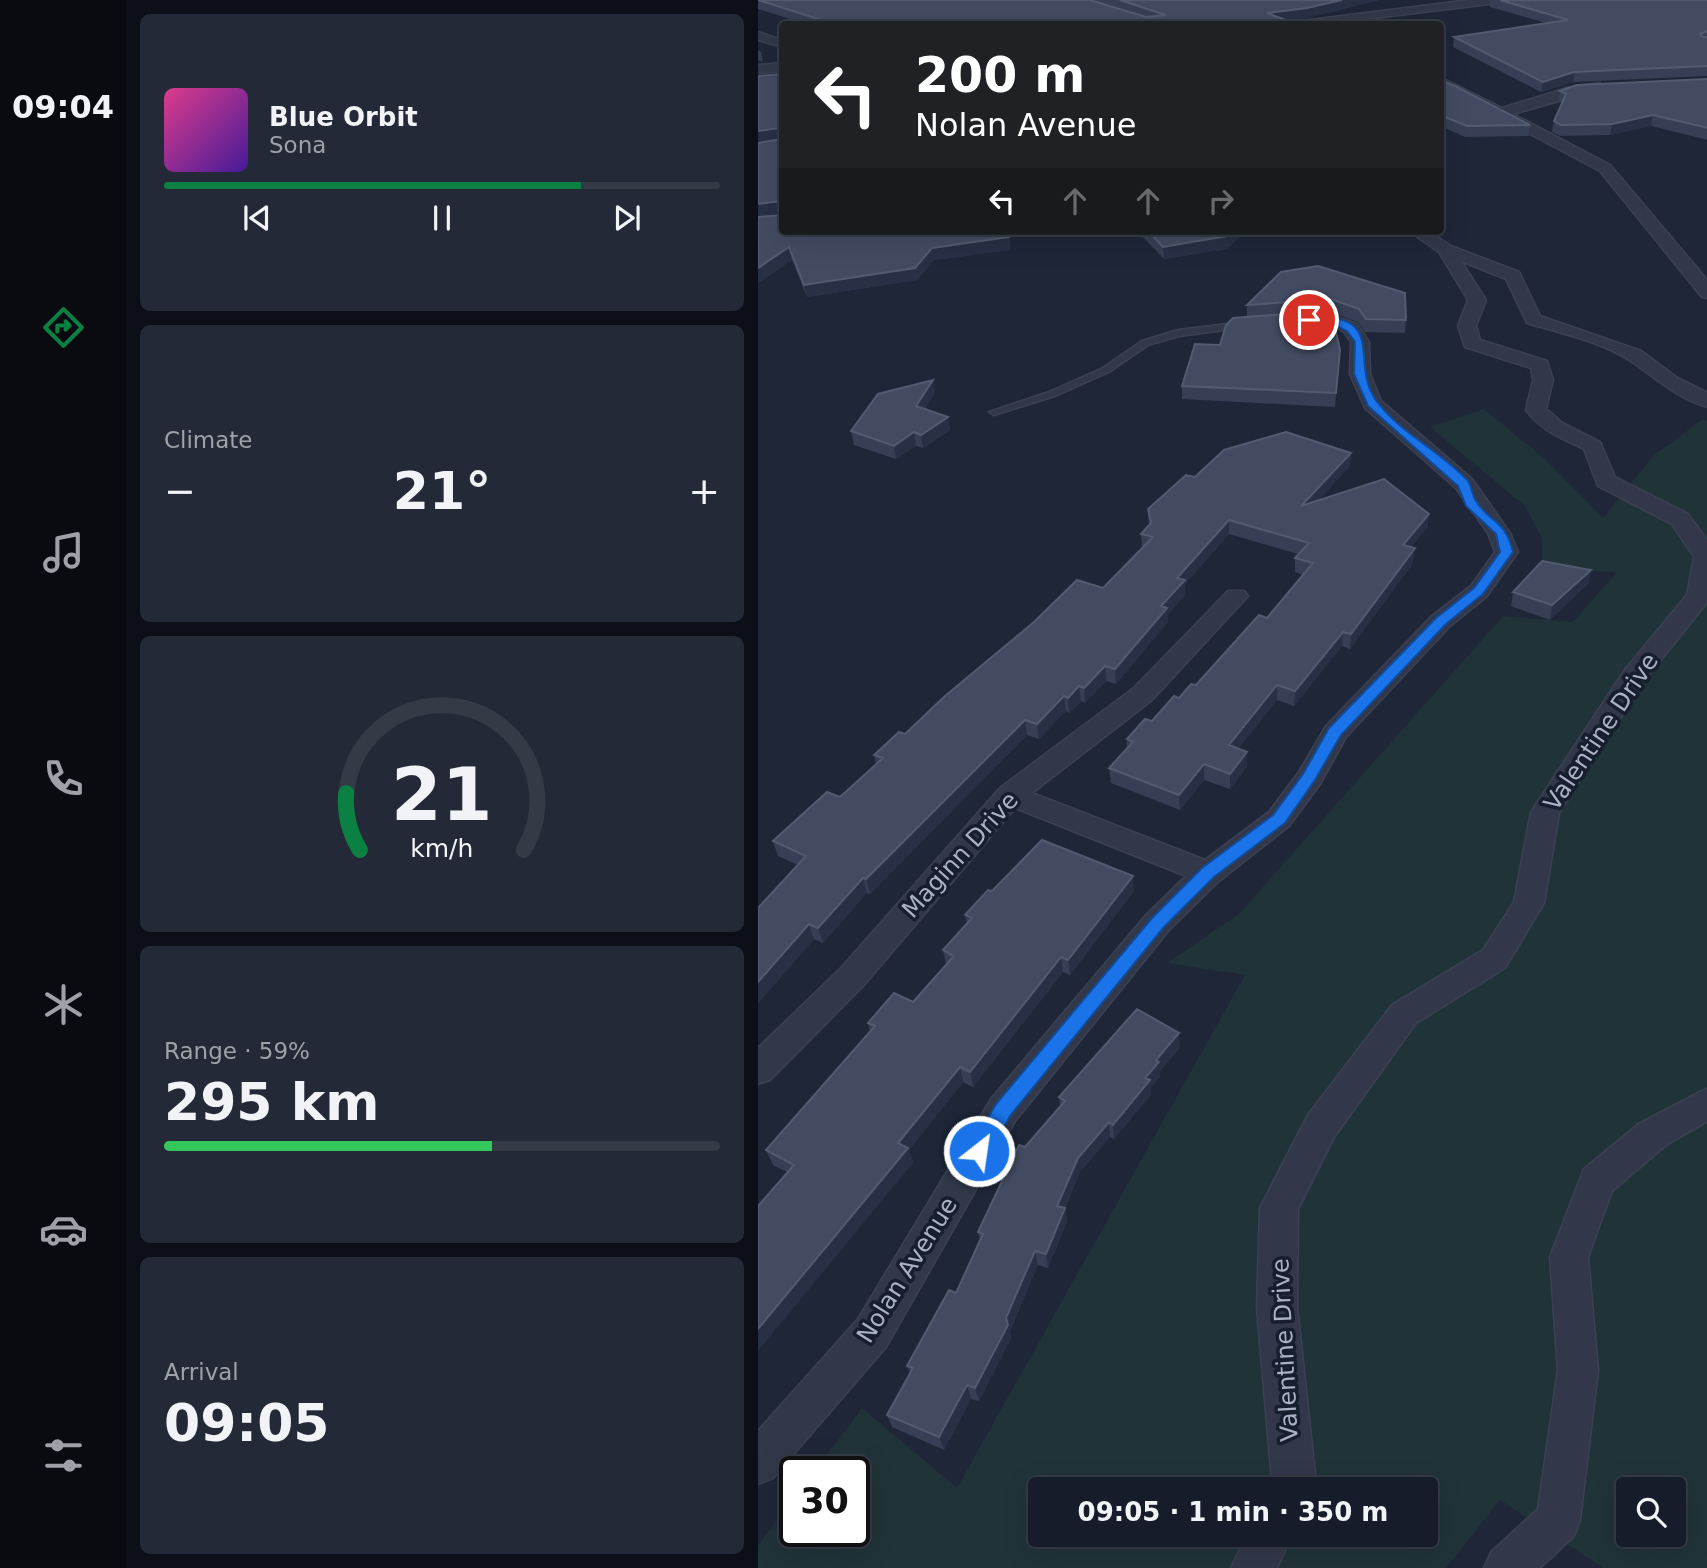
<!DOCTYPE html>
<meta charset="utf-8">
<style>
:root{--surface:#161c2a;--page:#232936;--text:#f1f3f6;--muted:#9ea1a8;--line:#353a47;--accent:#0b8043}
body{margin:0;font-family:"DejaVu Sans",sans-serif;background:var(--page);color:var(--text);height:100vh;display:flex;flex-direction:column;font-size:26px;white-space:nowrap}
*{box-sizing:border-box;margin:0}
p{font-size:23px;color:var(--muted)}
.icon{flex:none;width:38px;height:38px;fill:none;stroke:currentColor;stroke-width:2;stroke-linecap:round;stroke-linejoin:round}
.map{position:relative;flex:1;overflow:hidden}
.panel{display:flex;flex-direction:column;gap:14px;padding:14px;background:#0c0f17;width:632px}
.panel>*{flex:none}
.guide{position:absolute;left:21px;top:21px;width:665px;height:214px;border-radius:7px;box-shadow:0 7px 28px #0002,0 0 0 2px var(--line);background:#202124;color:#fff;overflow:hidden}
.fabs{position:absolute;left:858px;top:1477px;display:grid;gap:14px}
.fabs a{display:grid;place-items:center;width:70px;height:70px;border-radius:7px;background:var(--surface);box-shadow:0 7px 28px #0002,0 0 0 2px var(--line);font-size:35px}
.speed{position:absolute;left:21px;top:1456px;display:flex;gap:14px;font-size:35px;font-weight:700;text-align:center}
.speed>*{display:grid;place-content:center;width:91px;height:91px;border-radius:50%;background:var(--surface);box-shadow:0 7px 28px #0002,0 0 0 2px var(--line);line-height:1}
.speed .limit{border:4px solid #111;border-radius:10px;background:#fff;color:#111}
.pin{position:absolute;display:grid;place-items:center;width:60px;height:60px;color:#fff;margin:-30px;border:4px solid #fff;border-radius:50%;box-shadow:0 2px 7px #0007}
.me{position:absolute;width:77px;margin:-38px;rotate:30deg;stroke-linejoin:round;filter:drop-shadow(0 0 5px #0008)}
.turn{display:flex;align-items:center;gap:24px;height:147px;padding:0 21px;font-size:32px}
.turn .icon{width:91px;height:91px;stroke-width:2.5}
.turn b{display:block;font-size:49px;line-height:60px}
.lanes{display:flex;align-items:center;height:66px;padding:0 21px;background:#0003;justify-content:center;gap:35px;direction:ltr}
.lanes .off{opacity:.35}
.big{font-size:52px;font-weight:600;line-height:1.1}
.panel .tile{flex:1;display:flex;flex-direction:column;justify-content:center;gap:10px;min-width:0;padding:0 24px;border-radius:10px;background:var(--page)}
.panel .dial{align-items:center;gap:0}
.dial svg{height:182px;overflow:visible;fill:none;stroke:var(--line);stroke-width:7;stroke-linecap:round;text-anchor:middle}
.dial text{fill:var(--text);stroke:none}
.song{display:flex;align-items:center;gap:21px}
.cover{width:84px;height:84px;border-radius:10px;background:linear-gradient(135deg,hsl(330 70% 55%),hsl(260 70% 35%))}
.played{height:7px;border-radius:4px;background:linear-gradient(90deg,var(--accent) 75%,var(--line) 75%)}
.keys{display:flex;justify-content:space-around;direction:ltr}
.heat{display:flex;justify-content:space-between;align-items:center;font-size:38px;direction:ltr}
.charge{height:10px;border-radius:5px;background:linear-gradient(90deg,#34c759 59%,var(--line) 0)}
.trip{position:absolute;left:270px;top:1477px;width:410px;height:70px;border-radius:7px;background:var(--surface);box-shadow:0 7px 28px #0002,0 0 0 2px var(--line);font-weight:600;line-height:70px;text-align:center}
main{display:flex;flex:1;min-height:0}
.tabs{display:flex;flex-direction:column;width:126px;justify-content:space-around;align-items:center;background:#090b11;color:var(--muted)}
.tabs .icon{width:49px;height:49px}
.tabs .active{color:var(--accent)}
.tabs b{font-size:32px;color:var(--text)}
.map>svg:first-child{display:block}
</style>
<main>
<nav class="tabs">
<b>09:04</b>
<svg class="icon active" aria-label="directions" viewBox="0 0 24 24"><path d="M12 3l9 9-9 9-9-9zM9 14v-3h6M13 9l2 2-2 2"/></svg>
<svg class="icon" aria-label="music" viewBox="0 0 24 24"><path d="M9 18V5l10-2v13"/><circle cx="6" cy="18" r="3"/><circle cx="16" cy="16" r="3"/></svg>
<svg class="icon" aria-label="phone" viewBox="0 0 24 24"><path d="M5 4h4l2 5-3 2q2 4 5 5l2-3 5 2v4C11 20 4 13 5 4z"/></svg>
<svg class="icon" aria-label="climate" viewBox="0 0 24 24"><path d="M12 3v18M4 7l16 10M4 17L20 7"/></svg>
<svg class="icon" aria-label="car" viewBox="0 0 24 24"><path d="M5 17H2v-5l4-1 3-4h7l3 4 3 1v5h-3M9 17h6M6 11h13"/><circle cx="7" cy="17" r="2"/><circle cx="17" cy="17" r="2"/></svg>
<svg class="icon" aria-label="filters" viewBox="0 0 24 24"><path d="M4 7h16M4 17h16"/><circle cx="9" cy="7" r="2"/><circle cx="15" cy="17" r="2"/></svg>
</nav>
<section class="panel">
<div class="tile">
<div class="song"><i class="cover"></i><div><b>Blue Orbit</b><p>Sona</p></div></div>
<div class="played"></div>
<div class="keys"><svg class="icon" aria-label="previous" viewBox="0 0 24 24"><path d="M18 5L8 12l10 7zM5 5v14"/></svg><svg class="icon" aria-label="pause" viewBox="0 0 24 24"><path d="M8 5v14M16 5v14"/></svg><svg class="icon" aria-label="next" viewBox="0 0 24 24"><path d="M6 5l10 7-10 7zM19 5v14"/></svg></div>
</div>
<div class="tile"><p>Climate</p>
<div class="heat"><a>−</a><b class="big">21°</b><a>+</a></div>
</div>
<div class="tile dial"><svg viewBox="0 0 100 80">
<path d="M14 69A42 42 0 1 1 86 69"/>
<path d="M14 69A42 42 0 0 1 8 44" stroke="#0b8043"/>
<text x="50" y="56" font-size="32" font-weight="700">21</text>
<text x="50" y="72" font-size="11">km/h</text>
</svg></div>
<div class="tile"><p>Range · 59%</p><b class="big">295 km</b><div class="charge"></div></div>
<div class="tile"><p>Arrival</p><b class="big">09:05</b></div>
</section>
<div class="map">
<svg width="950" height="1568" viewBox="0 0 950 1568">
<rect width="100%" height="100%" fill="#1e2638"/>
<path fill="#203339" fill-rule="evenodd" d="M726,409L787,459L845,518L895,456L945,419L949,421V1568H845L742,1500L688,1568H0V1545L37,1497V1531H96V1472H56L104,1408L199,1488L487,975L409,963L482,913L745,616L815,622L859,572L784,569V539L767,506L672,427ZM282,1489H667V1535H282ZM870,1489H915V1535H870Z"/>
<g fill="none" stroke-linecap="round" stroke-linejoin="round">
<defs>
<path id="service" d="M486,322L491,325L489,327L421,336L390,345L351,372L297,396L236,415L231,412L291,392L345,368L384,341L420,330Z"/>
<path id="minor" d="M712,0H744L739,3L568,24H538L544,21Z
M0,32L24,40V47L0,40Z
M24,63V71L0,73V65Z
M682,77L744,108L809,88L842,83V89L755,114L852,165L950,281V298L944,297L842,171L682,86Z
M651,231H670L693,246L761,272L782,316L883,351L918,377L950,393V407C919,399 896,376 871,360C841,341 802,333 769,323L748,279L703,261L728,300L718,326L722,340L789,361L795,380L788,409L803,422L842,442L857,477L930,514L950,542V601L885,682L801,813L786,903L747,968L658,1023L576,1137L540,1209L539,1307L558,1483L555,1489H511L514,1482L499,1307L502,1208L550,1115L634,1005L725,950L756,902L773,812L866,671L929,595L936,557L914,524L840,486L826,449C805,439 782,430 768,410L775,380L773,368L707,347L700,326L710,300L681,252Z
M571,314L599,324L611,342L612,374L623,401L714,479L752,533L760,552L729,596L692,626L588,737L562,784L531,826L461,881L411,930L257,1121L128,1347L15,1478L0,1484V1431L100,1319L233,1099L389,914L428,876L257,808L105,986L12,1080L0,1084V1048L83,968L242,788L376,688L470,591H486L490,596L394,700L274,793L447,860L511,812L541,772L568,726L674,616L713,586L737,552L730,533L697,487L607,408L592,374L593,342L586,332L562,319L565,315Z
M950,1088V1121L908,1145L854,1191L830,1257L840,1370L822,1520L816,1536L782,1568H726L733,1552L780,1509L800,1370L792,1257L826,1169L882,1123Z
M489,1535H534L519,1568H473Z"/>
</defs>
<use href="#service" stroke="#3b4152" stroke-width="3"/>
<use href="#minor" stroke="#3b4152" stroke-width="3"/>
<use href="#service" fill="#323849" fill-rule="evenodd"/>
<use href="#minor" fill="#323849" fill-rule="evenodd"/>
</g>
<path fill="#363f55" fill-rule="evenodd" d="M0,0L366,10L334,0H621L549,18L528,20L538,24H49L0,9Z
M732,0H950V76L815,82L783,92L695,47L696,37L788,23L732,7Z
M0,50L3,52L5,62L0,60Z
M24,74V231H249L251,237L252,250L176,260L159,280L49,297L34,260L0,283V143L17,140L0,142V76ZM23,213V215L0,217Z
M950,79V140L893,126L852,135L802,136L794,132L796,121L804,103L801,101L802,91Z
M682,80L772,125L771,136L707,137L682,126Z
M379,231H488L469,249L406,259Z
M523,272L648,320L647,333L607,332L600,322L572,312H567L579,318L577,331L582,350L577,407L424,399V386L489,317V305Z
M177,393L167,409L190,417L192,430L165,448L158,446L138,459L96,445L93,431Z
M593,453L592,466L561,500L671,514L669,528L653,547L655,563L592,649L584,646L536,706L519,700L480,749L489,767L472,789L446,780L422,810L353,783L351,768L369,748V739L394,721L421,698L438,685L509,618L545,575L537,572V558L540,554L471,534L427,584V595L410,614V622L358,684L348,681L327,703L323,701L311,713L308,711L281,739L269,735L112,894L109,893L65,943L56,939L0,1003V908L40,865L20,856L15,841L82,797L118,764L116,755L147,734L345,588L384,548L383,534L391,525L390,509L437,477Z
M833,570L830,584L792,620L753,606L755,592Z
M234,891H376L312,975L305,972L215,1087L205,1082L151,1150L155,1163L29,1172L15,1165L8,1150L112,1032L110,1023L155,1002L188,965L185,950L209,924L207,915Z
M422,1048L402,1071V1077L393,1087V1095L356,1139L352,1137L322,1172L307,1208L309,1222L290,1268L280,1265L252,1331L253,1338L221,1401L213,1399L186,1450L134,1427L129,1415L152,1373L149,1366L198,1293L222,1241L220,1232L267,1147L302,1106L301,1097Z"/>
<path fill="#273045" d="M584,0H621L549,18L509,22V13Z
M816,72L815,82L783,92L785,82Z
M895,115L893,126L852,135L854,124Z
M21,128L24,139L0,142V131Z
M23,201L24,213L0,217V204Z
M475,231H488L469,249L406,259L405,247Z
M251,237L252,250L176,260L159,280L49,297L46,285L174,248Z
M31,247L34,260L0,283V268Z
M175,380L177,393L160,420L158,406Z
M190,417L192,430L165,448L163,435Z
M156,432L158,446L138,459L136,446Z
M593,453L592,466L543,520V506Z
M671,514L669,528L643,559L645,545Z
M471,520V534L427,584V595L410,614V622L358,684L357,669L403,606L419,578Z
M657,548L655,563L592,649L593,634Z
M833,570L830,584L792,620L794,605Z
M585,632L584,646L536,706L537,691Z
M347,666L348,681L327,703L326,688Z
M519,685V700L471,760V745Z
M321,686L323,701L311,713L310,698Z
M306,696L308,711L281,739L279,724Z
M267,720L269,735L112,894L108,879Z
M489,752V767L472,789V774Z
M446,764V780L422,810L421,795Z
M375,876L376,891L312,975L310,960Z
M105,878L109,893L65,943L60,928Z
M51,924L56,939L0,1003V982Z
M303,957L305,972L215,1087L212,1072Z
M421,1033L422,1048L402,1071V1077L393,1087V1095L356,1139L355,1125L387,1078L398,1060Z
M202,1067L205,1082L151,1150L155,1163L0,1351V1329L140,1143Z
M351,1122L352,1137L322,1172L301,1220L299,1206L320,1158Z
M307,1208L309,1222L290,1268L288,1254Z
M277,1251L280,1265L252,1331L253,1338L221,1401L217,1388Z
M209,1385L213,1399L186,1450L181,1437Z"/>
<path fill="#434b62" stroke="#535b71" stroke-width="2" d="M0,0H332L388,17L408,15L362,0H584L549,8L509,13L538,24H76Z
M742,0H950V31L942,34L945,37H950V66L816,72L785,82L696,37L810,20Z
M24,74V231H249L251,237L174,248L157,268L46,285L31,247L0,268V217L23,215V201L0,204V143L24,139L21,128L0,131V76Z
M950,79V128L895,115L854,124L803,125L796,121L808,94L802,91L819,85Z
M682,80L697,86L772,125L709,126L682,115Z
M390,231H475L469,236L405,247Z
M560,266L647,293L648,320L608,319L601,309L573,299L489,305L523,272Z
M566,311L579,318H575L582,350L578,393L424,386L437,344L462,345L468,325L475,318Z
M175,380L158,406L190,417L163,435L156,432L136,446L93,431L120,394Z
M528,432L593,453L543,506L626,479L671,514L645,545L657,548L593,634L585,632L537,691L519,685L471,745L489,752L472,774L446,764L421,795L351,768L375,742L369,739L387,719L394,721L416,696L421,698L433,684L438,685L501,615L509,618L555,563L537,558L551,543L471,520L419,578L427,580L403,606L409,608L357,669L347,666L326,688L321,686L310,698L306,696L279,724L267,720L108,879L105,878L60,928L51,924L0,982V908L48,856L15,841L69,792L82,797L125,758L116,755L141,732L147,734L187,696L276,622L319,580L345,588L395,537L383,534L393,523L390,509L428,475L437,477L466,450Z
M784,561L833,570L794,605L755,592Z
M284,840L375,876L310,960L303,957L212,1072L202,1067L140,1143L150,1148L0,1329V1206L36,1165L8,1150L117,1026L110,1023L136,993L155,1002L196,956L185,950L214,918L207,915L230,890L234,891Z
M379,1009L421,1033L398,1060L401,1062L387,1078L392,1080L355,1125L351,1122L320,1158L299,1206L307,1208L288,1254L277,1251L248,1318L250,1325L217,1388L209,1385L181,1437L129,1415L155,1368L149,1366L191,1290L198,1293L225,1234L220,1232L261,1145L267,1147L307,1101L301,1097Z"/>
<path fill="#1a73e8" stroke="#114b97" stroke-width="2" d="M551,316C633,314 589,364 620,403C644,434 684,452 710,481C714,487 714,495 718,501C733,525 746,517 755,552L725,594L688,624L583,735L557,780L527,823L456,877L406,927L252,1116L229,1158L221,1160L214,1158L211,1151L238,1104L394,918L444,868L515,815L545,774L571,728L678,618L716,588L742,552L738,534L708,506L700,486L610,406L596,374L597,342L589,331L570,322H548V317Z"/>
<g text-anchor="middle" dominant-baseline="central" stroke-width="7" stroke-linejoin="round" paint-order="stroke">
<g font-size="24" fill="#acb2c6" stroke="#171e2d">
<text transform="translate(843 732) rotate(-56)">Valentine Drive</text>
<text transform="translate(202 855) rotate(-48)">Maginn Drive</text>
<text transform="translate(149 1270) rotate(-58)">Nolan Avenue</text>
<text transform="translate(527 1350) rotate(-93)">Valentine Drive</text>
</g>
</g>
</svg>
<div class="fabs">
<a><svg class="icon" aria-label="search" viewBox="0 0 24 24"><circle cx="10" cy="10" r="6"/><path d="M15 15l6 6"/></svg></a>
</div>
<div class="speed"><div class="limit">30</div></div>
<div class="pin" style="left:551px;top:320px;background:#d93025"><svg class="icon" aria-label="arrive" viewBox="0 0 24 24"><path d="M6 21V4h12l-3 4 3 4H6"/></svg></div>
<svg class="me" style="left:221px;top:1151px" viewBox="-20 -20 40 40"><circle r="17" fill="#1a73e8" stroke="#fff" stroke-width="3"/><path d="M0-11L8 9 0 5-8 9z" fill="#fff"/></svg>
<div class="trip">09:05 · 1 min · 350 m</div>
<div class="guide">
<div class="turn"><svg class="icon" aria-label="left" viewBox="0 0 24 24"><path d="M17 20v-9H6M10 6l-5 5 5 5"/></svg><div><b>200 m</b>Nolan Avenue</div></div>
<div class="lanes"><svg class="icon" aria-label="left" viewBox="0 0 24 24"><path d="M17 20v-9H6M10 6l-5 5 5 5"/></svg><svg class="icon off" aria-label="ahead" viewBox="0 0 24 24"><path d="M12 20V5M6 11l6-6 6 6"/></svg><svg class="icon off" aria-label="ahead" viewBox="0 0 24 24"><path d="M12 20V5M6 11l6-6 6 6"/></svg><svg class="icon off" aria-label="right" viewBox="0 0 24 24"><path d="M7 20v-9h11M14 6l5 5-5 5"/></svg></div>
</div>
</div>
</main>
